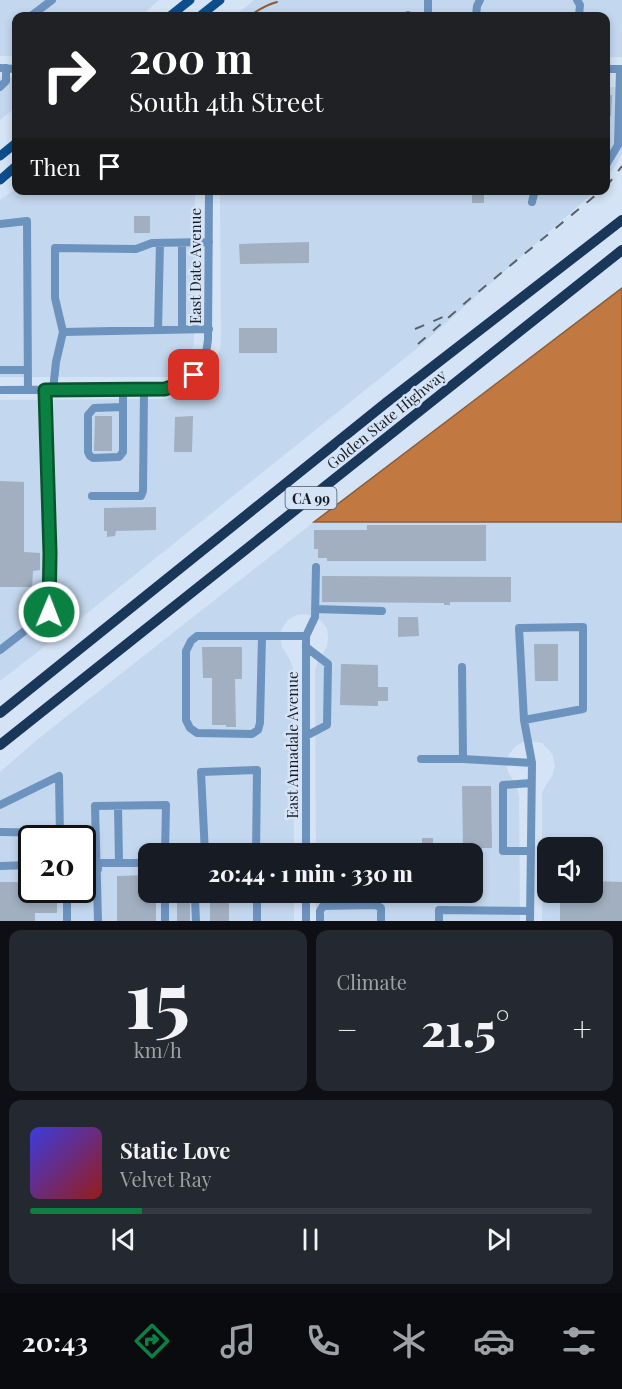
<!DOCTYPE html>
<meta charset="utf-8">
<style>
:root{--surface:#171b24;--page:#242831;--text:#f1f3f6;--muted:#9ea1a6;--line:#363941;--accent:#0b8043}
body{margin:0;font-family:"Playfair Display",serif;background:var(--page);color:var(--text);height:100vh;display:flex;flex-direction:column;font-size:22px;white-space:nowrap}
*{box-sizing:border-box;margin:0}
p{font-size:20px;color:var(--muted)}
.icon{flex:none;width:33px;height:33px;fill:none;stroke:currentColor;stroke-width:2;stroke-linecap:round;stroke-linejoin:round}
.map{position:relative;height:921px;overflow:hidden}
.details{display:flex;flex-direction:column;gap:9px;padding:9px;background:#0d0f14;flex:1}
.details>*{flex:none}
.hud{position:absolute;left:12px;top:12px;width:598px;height:183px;border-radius:12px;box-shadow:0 3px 9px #0003;background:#202124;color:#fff;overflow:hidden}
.buttons{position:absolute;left:537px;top:837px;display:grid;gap:12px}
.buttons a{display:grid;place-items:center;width:66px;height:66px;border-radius:12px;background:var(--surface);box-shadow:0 3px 9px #0003;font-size:30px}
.speed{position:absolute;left:18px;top:825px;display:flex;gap:12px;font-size:30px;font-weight:700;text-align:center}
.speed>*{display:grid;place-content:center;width:78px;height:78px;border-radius:50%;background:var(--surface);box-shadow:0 3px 9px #0003;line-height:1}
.speed .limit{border:3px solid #111;border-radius:9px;background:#fff;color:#111}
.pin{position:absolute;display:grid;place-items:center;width:51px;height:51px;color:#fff;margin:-26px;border-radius:12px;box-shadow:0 3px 9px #0006}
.me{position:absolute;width:66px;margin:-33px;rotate:1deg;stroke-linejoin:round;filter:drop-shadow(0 0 4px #0008)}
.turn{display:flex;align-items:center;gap:21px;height:126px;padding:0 18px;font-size:27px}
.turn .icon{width:78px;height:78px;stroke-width:2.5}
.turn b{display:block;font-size:42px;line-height:51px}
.then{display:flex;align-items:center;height:57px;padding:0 18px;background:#0003;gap:12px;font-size:22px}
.big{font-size:45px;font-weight:800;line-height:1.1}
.details .tile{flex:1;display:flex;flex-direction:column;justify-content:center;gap:9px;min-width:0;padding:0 21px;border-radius:12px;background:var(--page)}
.details .dial{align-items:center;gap:0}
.dial b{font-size:78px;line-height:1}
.song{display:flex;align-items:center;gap:18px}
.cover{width:72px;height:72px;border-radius:9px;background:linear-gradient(135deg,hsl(240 70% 55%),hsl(0 70% 35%))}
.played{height:6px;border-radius:3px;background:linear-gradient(90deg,var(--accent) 20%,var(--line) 20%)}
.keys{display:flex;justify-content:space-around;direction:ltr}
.heat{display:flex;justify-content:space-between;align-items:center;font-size:33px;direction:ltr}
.details .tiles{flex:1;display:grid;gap:9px;grid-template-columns:1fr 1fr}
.tile:last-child{grid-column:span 2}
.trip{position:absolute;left:138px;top:843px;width:345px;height:60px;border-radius:12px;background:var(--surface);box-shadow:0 3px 9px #0003;font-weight:800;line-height:60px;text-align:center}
.tab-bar{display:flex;height:96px;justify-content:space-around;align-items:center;background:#090b0e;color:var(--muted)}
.tab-bar .icon{width:42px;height:42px}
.tab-bar .current{color:var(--accent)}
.tab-bar b{font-size:27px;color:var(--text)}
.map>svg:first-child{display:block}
</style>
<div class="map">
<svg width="622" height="921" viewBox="0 0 622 921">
<rect width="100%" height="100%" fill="#d4e3f5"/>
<path fill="#c3d7ee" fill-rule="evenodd" d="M0,0H159L141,16H16V56H0Z
M254,0H622V57H606V16H235Z
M0,77H16V107L0,120Z
M606,87H622V153L616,165L606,179Z
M16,189V190L195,191L194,345L169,377H0V200Z
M220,191H595L420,346L81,618L0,681V400L167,399L186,393L202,381L210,372L216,361L220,350L221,338Z
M314,522H622V921H542V793L546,785L552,776L555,766L553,755L549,750L542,743L531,741L523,742L516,746L509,754L506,765L508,772L517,787L519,795L520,921H316V893L472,892V854L316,853L315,671L318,660L327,647L328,638L327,628L321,621L314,616L304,614L296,615L288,620L282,628L280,637L282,647L290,660L293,668L294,853L148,854V892L294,893V921H0V772L38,739ZM32,838H82V890H32ZM548,848H592V892H548Z"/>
<path fill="#c17941" stroke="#8e5d38" stroke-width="1.5" d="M622,288V522H314Z"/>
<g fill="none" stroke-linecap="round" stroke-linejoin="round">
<path stroke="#8e5d38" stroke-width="2" d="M250,16C259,9 266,5 277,2"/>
</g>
<path fill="#a1afc0" d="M606,95H612L611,116H606Z
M472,190H484V203H472Z
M134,216H150V233H134Z
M309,242V263L240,264L239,244Z
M239,328H277V353H239Z
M95,416H112V451H94Z
M193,416L192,452H174L175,417Z
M0,481L24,482V552L40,553V570L33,571L32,587H0Z
M156,507V530L116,531L115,536L107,537V531H104V508Z
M367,525H486V561H327V558H318V549H314V530H367Z
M322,576L511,577V602H450V605H444V603L322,602Z
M398,617H418L419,636L398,637Z
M534,644H558V681H535Z
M202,647H242V679H235L236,727H226V725H212V678H203Z
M341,664L378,665V687H388V701H378V706L340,705Z
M462,786H491L492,848H463Z
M422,838H433V854H422Z
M148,875V892H156V921H117V876Z
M592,881L622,882V921H560V892H592Z
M0,882H32V890H57V913H35V921H0Z
M177,892H190V921H177Z
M210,892H229V921H210Z"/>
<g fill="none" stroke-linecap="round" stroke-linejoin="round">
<path stroke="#6c92be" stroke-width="8" d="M577,0L580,5L579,16
M408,15V16
M31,16L52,0
M428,16V0
M476,16L477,6L480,0
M0,68L16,69
M606,69H622
M0,87L6,81V68
M606,165L618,145L620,69
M532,202L535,190
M0,224L27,221L28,390
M182,329V243
M158,330L160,243
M63,332L209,329
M0,370H28
M0,390L165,389C190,383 206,365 208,340L209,190
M53,390L56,362L63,332L55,298V248L136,249L152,243L209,242
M123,390V452L119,457L93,458L90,456L88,452V415L94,408L123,407
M92,496H141L143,491L144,390
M315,609L382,611
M262,636L260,723L258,730L252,734L197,733L190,728L186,720V651L191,641L197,636H306
M0,650L49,612L50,553L45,390
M462,667L463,759
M524,720L583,709V627L519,628L524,720L532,763L530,921
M306,736L327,725L328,664L306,647
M421,759H463L532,763
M0,805L59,776L60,838
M118,806L119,863
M0,832L60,833
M531,851H503V785L531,783
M205,854L201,772L257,770L256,854
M306,854V636L315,617L316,567
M97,863H148
M0,866L32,865
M82,869H98
M67,890V921
M257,892V921
M98,921L95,806L166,805L165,854
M165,921V892
M196,921L195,900L197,892
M306,921V892
M320,921V911L323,906L376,905L381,908V921
M439,921V910L530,911"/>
<path stroke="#0c4d8b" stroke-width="9" d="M170,16L190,0
M200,16L220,0
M0,156L16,143
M0,180L16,166"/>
<path stroke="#193759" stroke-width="10" d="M0,713L387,402L622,220
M0,745L622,250"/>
<path stroke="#59626c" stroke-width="2" stroke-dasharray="10 10" stroke-linecap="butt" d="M606,187L622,166
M415,329L443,317
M418,344L472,297L602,190"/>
</g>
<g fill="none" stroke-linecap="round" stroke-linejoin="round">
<defs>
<path id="route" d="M49,612L50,553L45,390L165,389L179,384L194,375"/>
</defs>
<use href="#route" stroke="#07532c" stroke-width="15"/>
<use href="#route" stroke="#0b8043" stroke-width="10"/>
</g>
<g text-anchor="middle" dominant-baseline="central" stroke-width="5" stroke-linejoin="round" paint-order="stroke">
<rect fill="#d4e3f5" stroke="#4f5861" stroke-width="1.5" x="285.5" y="487" width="51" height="22" rx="4.5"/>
<g font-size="14" font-weight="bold" fill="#161c22">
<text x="311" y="498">CA 99</text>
</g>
<g font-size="15" fill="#161c22" stroke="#d4e3f5">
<text transform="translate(195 266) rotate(-90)">East Date Avenue</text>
<text transform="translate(386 419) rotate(-39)">Golden State Highway</text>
<text transform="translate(292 745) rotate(-90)">East Annadale Avenue</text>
</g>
</g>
</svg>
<div class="buttons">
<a><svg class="icon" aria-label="sound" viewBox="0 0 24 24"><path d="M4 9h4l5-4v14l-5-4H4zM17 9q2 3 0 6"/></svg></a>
</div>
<div class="speed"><div class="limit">20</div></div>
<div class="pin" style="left:194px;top:375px;background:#d93025"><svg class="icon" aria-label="arrive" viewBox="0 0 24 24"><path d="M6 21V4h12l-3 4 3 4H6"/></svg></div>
<svg class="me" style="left:49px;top:612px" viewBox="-20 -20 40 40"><circle r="17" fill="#0b8043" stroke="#fff" stroke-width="3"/><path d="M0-11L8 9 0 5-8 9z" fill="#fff"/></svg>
<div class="trip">20:44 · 1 min · 330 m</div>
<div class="hud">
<div class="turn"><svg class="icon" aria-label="right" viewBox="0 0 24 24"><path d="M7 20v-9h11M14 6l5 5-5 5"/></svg><div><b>200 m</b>South 4th Street</div></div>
<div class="then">Then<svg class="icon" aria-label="arrive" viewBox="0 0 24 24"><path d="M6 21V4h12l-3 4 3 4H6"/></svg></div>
</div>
</div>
<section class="details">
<div class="tiles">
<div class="tile dial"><b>15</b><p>km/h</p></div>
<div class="tile"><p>Climate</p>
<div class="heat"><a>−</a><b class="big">21.5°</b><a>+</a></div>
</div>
<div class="tile">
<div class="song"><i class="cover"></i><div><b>Static Love</b><p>Velvet Ray</p></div></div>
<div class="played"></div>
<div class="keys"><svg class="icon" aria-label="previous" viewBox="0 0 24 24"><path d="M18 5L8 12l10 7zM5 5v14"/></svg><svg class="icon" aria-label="pause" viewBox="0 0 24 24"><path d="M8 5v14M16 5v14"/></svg><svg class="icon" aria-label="next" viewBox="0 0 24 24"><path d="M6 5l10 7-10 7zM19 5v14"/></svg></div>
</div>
</div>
</section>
<nav class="tab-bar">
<b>20:43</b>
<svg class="icon current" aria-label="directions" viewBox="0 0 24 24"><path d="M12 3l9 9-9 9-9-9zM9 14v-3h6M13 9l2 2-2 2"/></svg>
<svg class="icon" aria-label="music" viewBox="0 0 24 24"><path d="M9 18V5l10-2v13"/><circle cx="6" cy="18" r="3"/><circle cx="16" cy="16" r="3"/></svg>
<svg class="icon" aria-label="phone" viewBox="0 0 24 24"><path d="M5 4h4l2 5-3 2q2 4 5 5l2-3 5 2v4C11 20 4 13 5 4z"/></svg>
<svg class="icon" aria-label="climate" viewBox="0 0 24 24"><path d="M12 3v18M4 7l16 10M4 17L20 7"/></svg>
<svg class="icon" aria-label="car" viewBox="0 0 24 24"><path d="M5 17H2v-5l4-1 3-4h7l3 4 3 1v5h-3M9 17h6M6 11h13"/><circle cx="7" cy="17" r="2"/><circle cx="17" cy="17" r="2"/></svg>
<svg class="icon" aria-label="filters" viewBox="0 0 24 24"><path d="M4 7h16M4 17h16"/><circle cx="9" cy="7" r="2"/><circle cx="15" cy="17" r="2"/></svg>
</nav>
